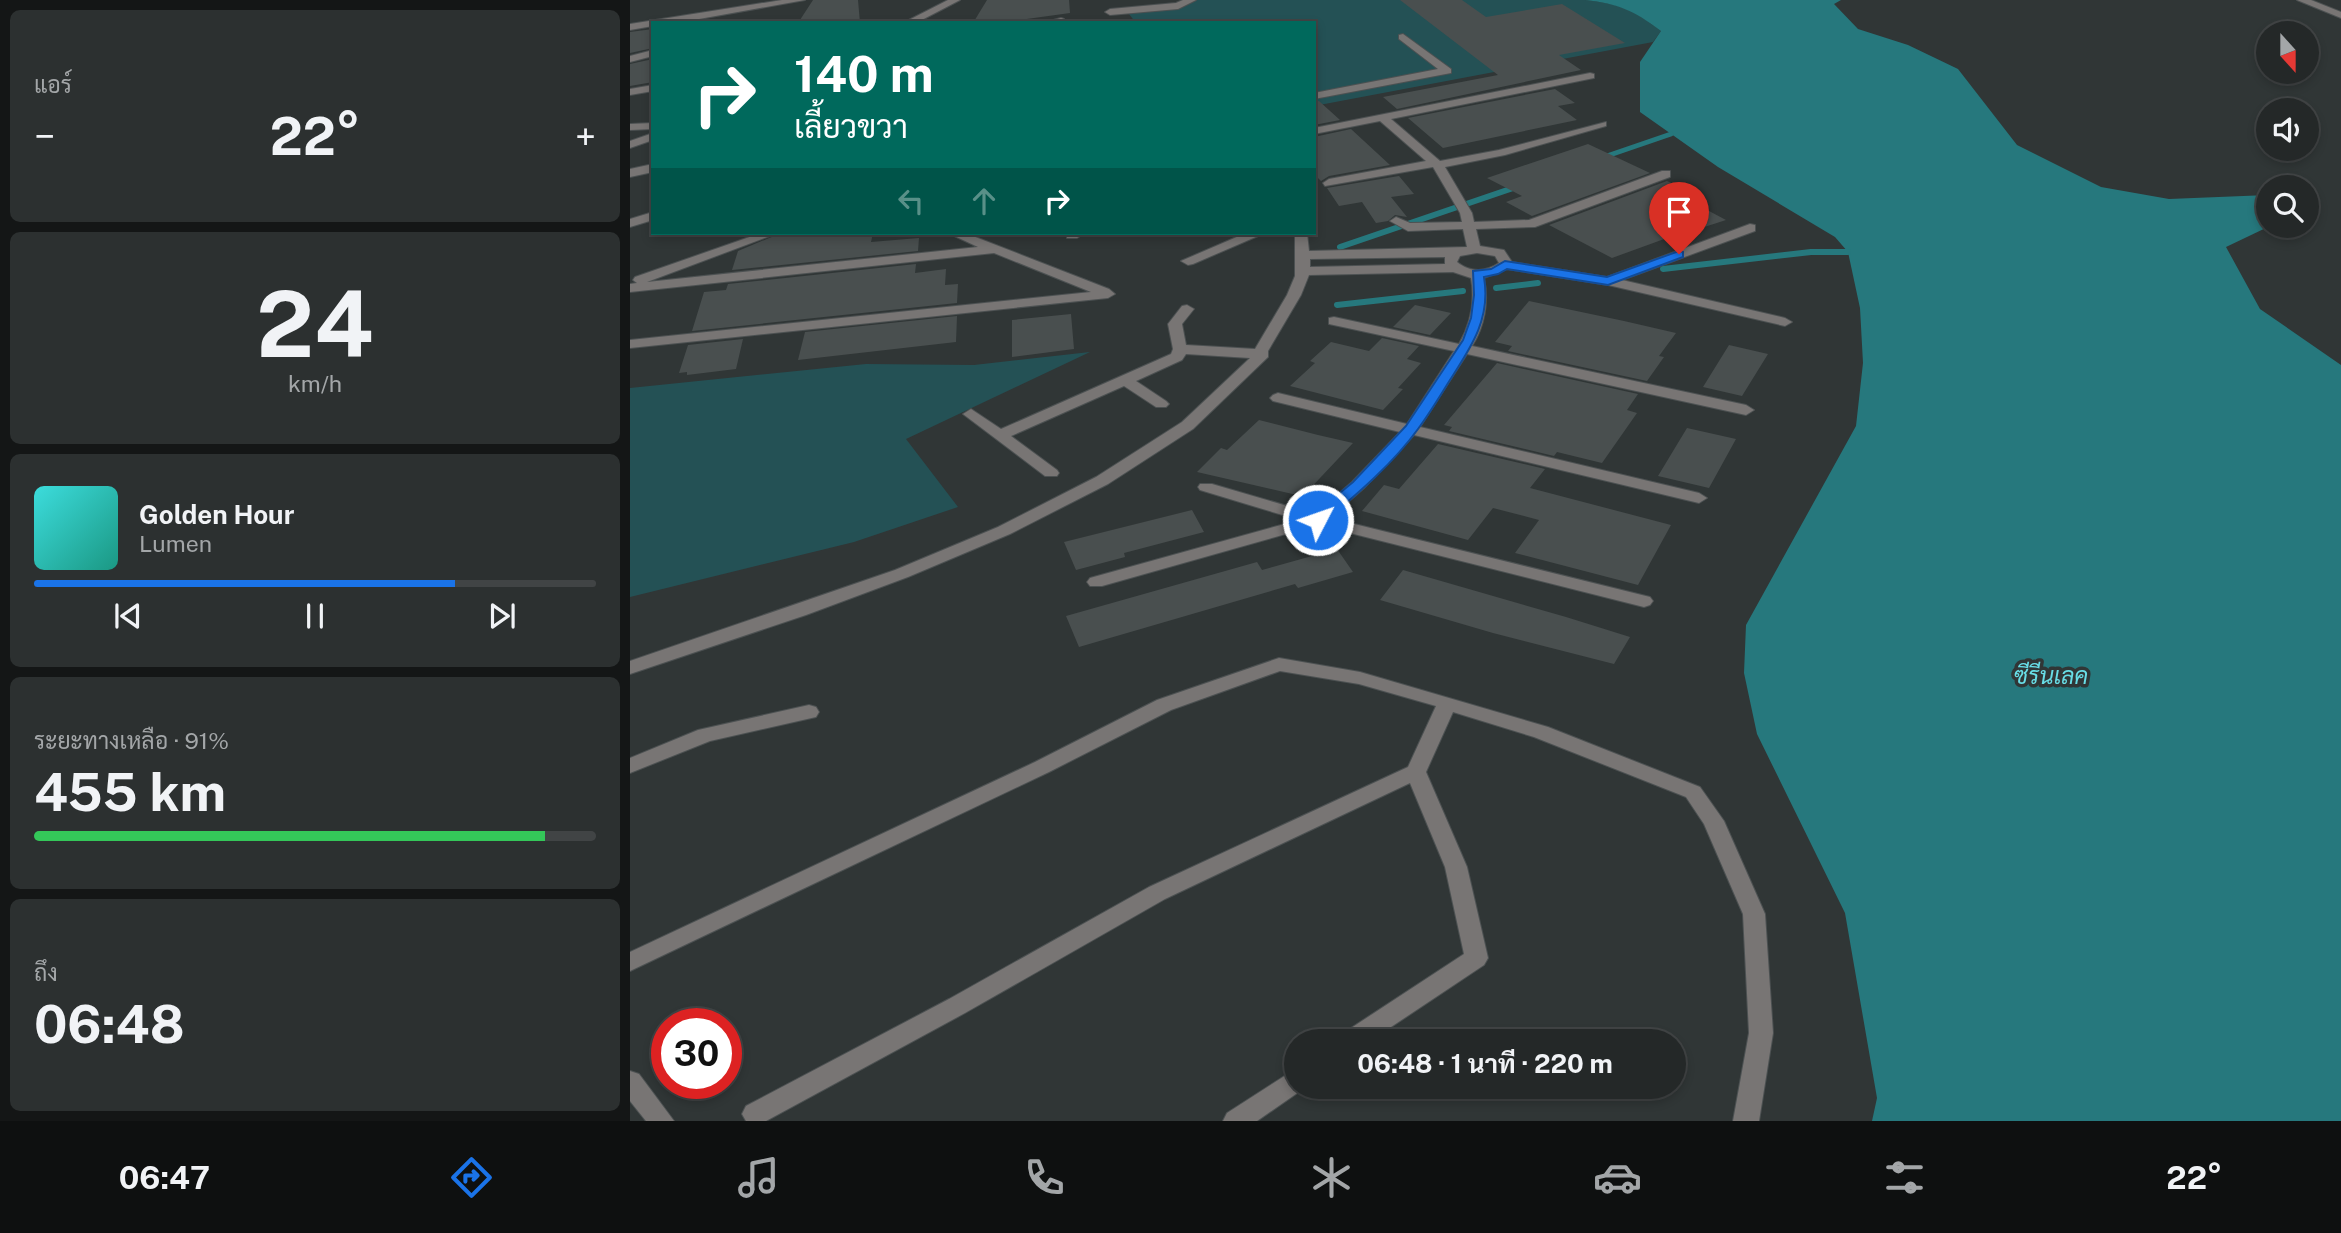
<!DOCTYPE html>
<html lang="th">
<meta charset="utf-8">
<style>
:root{--surface:#242828;--page:#2c3030;--text:#f1f3f6;--muted:#a3a6a8;--line:#414445;--accent:#1a73e8}
body{margin:0;font-family:"Public Sans",Sarabun,sans-serif;background:var(--page);color:var(--text);height:100vh;display:flex;flex-direction:column;font-size:26px;white-space:nowrap}
*{box-sizing:border-box;margin:0}
p{font-size:23px;color:var(--muted)}
.icon{flex:none;width:38px;height:38px;fill:none;stroke:currentColor;stroke-width:2;stroke-linecap:round;stroke-linejoin:round}
.map{position:relative;flex:1;overflow:hidden}
.panel{display:flex;flex-direction:column;gap:10px;padding:10px;background:#141616;width:630px}
.panel>*{flex:none}
.banner{position:absolute;left:21px;top:21px;width:665px;height:214px;border-radius:0px;box-shadow:0 4px 10px #0003,0 0 0 2px var(--line);background:#00695c;color:#fff;overflow:hidden}
.needle{width:46px;rotate:159deg}
.buttons{position:absolute;left:1626px;top:21px;display:grid;gap:14px}
.buttons a{display:grid;place-items:center;width:63px;height:63px;border-radius:50%;background:var(--surface);box-shadow:0 4px 10px #0003,0 0 0 2px var(--line);font-size:35px}
.speed{position:absolute;left:21px;top:1008px;display:flex;gap:14px;font-size:35px;font-weight:700;text-align:center}
.speed>*{display:grid;place-content:center;width:91px;height:91px;border-radius:50%;background:var(--surface);box-shadow:0 4px 10px #0003,0 0 0 2px var(--line);line-height:1}
.speed .limit{border:10px solid #d22;background:#fff;color:#111}
.pin{position:absolute;display:grid;place-items:center;width:60px;height:60px;color:#fff;margin:-72px -30px;border-radius:50% 50% 50% 0;rotate:-45deg;box-shadow:0 0 7px #0007}
.pin .icon{rotate:45deg}
.me{position:absolute;width:77px;margin:-38px;rotate:49deg;stroke-linejoin:round;filter:drop-shadow(0 0 5px #0008)}
.turn{display:flex;align-items:center;gap:24px;height:147px;padding:0 28px;font-size:32px}
.turn .icon{width:91px;height:91px;stroke-width:2.5}
.turn b{display:block;font-size:49px;line-height:60px}
.lanes{display:flex;align-items:center;height:66px;padding:0 28px;background:#0003;justify-content:center;gap:35px;direction:ltr}
.lanes .off{opacity:.35}
.big{font-size:52px;font-weight:700;line-height:1.1}
.panel .widget{flex:1;display:flex;flex-direction:column;justify-content:center;gap:10px;min-width:0;padding:0 24px;border-radius:10px;background:var(--page)}
.panel .dial{align-items:center;gap:0}
.dial b{font-size:91px;line-height:1}
.song{display:flex;align-items:center;gap:21px}
.cover{width:84px;height:84px;border-radius:10px;background:linear-gradient(135deg,hsl(180 70% 55%),hsl(170 70% 35%))}
.played{height:7px;border-radius:4px;background:linear-gradient(90deg,var(--accent) 75%,var(--line) 75%)}
.keys{display:flex;justify-content:space-around;direction:ltr}
.heat{display:flex;justify-content:space-between;align-items:center;font-size:38px;direction:ltr}
.charge{height:10px;border-radius:5px;background:linear-gradient(90deg,#34c759 91%,var(--line) 0)}
.trip{position:absolute;left:654px;top:1029px;width:402px;height:70px;border-radius:35px;background:var(--surface);box-shadow:0 4px 10px #0003,0 0 0 2px var(--line);font-weight:700;line-height:70px;text-align:center}
.menu{display:flex;height:112px;justify-content:space-around;align-items:center;background:#0e1010;color:var(--muted)}
.menu .icon{width:49px;height:49px}
.menu .selected{color:var(--accent)}
.menu b{font-size:32px;color:var(--text)}
main{display:flex;flex:1;min-height:0}
.map>svg:first-child{display:block}
</style>
<main>
<section class="panel">
<div class="widget"><p>แอร์</p>
<div class="heat"><a>−</a><b class="big">22°</b><a>+</a></div>
</div>
<div class="widget dial"><b>24</b><p>km/h</p></div>
<div class="widget">
<div class="song"><i class="cover"></i><div><b>Golden Hour</b><p>Lumen</p></div></div>
<div class="played"></div>
<div class="keys"><svg class="icon" aria-label="previous" viewBox="0 0 24 24"><path d="M18 5L8 12l10 7zM5 5v14"/></svg><svg class="icon" aria-label="pause" viewBox="0 0 24 24"><path d="M8 5v14M16 5v14"/></svg><svg class="icon" aria-label="next" viewBox="0 0 24 24"><path d="M6 5l10 7-10 7zM19 5v14"/></svg></div>
</div>
<div class="widget"><p>ระยะทางเหลือ · 91%</p><b class="big">455 km</b><div class="charge"></div></div>
<div class="widget"><p>ถึง</p><b class="big">06:48</b></div>
</section>
<div class="map">
<svg width="1711" height="1121" viewBox="0 0 1711 1121">
<rect width="100%" height="100%" fill="#303636"/>
<path fill="#245155" d="M567,0H955C991,4 1002,9 1031,31L1023,42L684,106V23H506L499,14L550,7Z
M460,352L276,439L328,507L224,542L0,597V388L236,364L344,365Z"/>
<path fill="#26787d" d="M955,0H1211L1204,4L1228,29L1278,45L1328,69L1387,145L1471,187L1539,199L1638,195L1640,226L1596,247L1630,309L1711,365V1121H1242L1247,1098L1215,913L1127,734L1114,673L1116,625L1226,426L1233,363L1230,308L1218,252L1205,237L1088,167L1010,112V62L1031,31C1003,10 989,4 955,0Z"/>
<g fill="none" stroke-linecap="round" stroke-linejoin="round">
<path stroke="#26787d" stroke-width="5" d="M971,158L1041,134
M886,187L889,186"/>
<path stroke="#26787d" stroke-width="6" d="M710,247L889,186
M1033,269L1181,252H1218
M866,288L908,283
M707,305L833,291"/>
</g>
<path fill="#494f4f" d="M183,0H228L230,23H168Z
M357,0H439L440,13L369,23H343Z
M770,0H832L856,17L932,4L995,43L929,55L951,70L767,109L753,97L868,75Z
M23,29V48L0,53V32Z
M23,59V82L0,86V64Z
M925,89L945,103L928,106L947,120L813,148L778,118Z
M689,101L710,120L684,125V102Z
M721,129L760,165L699,176L691,181L684,174V137Z
M958,144L1020,173L902,216L876,202L892,196L857,178Z
M769,176L784,194L761,197L777,217L765,215L758,221L746,223L732,202L709,206L697,188Z
M1037,181L1075,199L1064,203L1096,220L1062,231L1059,230L982,258L919,225Z
M151,233H243L241,242L289,238L288,251L102,270L108,251Z
M286,264L285,273L316,269L315,285L328,284L327,303L62,331L74,292L96,290L98,284Z
M899,301L994,321L1046,333L1029,356L1034,357L1017,381L878,351L882,346L865,342Z
M785,305L821,313L800,335L763,327Z
M441,314L444,349L382,357V320Z
M327,316L326,342L168,360L175,332Z
M752,338L789,346L777,359L791,363L768,388L773,389L753,410L660,386L685,363L680,361L701,342L739,351Z
M113,339L106,369L57,375V372L49,373L58,345Z
M1099,345L1138,354L1112,396L1073,387Z
M867,363L1008,394L997,410L1007,413L972,463L927,452L924,456L819,431L822,427L814,425Z
M629,420L688,435L723,443L674,495L669,493L671,496L567,472L591,448L597,450Z
M1057,428L1106,439L1079,488L1028,476Z
M808,444L915,469L900,488L1041,525L1008,585L885,553L909,520L863,508L838,540L732,511L754,485L769,489Z
M562,510L574,532L494,553L495,557L446,570L434,542Z
M707,549L723,572L668,588L665,584L449,647L436,616L627,562L632,570Z
M773,570L936,617L1000,637L984,664L863,633L750,600Z"/>
<g fill="none" stroke-linecap="round" stroke-linejoin="round">
<defs>
<path id="minor" d="M152,0H175L47,23H23V26L0,30V24Z
M318,0H330L286,23H273Z
M553,0H566L548,9L480,15L475,12L480,9L546,3Z
M1667,0H1681L1711,12V18Z
M431,18L434,19L435,23H412Z
M773,34L821,69V73L684,99V93L808,69L769,39V35Z
M23,50V56L0,62V56Z
M960,73L964,74V78L761,119L810,161L869,150L976,122V126L875,155L815,167L842,213L844,222L899,220L1032,171H1040V177L905,227L846,229L850,246L874,250L882,262L977,277L1120,224L1125,225V231L992,280L1155,318L1162,322L1155,326L978,285L877,269L854,278C859,301 855,326 842,346L1116,405L1124,410L1116,415L837,354L790,427L1069,493L1077,498L1069,503L784,435L734,488L700,518L1020,597L1023,601L1020,605L1014,607L688,525L472,586H460L457,582L460,578L669,520L570,490L568,487L570,484H582L685,514L722,482L770,432L643,401L640,398L643,395L648,393L777,424L824,351L699,324V318L704,317L829,344C841,323 845,300 841,278L823,272L679,275L671,295L638,351V357L563,429L478,484L380,534L278,577L176,615L0,674V661L265,570L368,527L466,477L552,422L620,358L556,354L552,360L506,381L536,401L539,404L536,407H526L494,386L381,436L427,470L429,473L427,476H415L333,414L341,409L371,429L541,354L543,349L538,324L552,306L557,305L564,309L552,324L556,345L625,349L657,295L665,276V233H677L679,251L837,247L833,229L778,231L760,221L766,217L780,223L832,222L830,213L803,167L695,186L693,183L699,179L796,161L750,121L684,134V128ZM847,253L865,256L869,263C855,272 841,273 827,262L830,256ZM815,257V264L680,267V259Z
M23,85V91L0,95V89Z
M23,123V129L0,130V124Z
M23,133V140L0,148V141Z
M23,164V172L0,177V169Z
M23,212V220L0,227V219Z
M131,233H148L17,282L348,247L318,233H335L479,289L485,294L478,298L0,348V340L461,292L364,253L0,292V284L7,283L3,280L5,277Z
M437,233H455L447,238H437Z
M616,233H628V236L563,264L558,265L551,261Z
M649,658L730,672L918,727L1070,787L1094,821L1135,914L1143,1033L1129,1121H1103L1119,1033L1113,914L1074,824L1056,797L904,737L823,712L796,772L837,867L858,958L854,965L740,1041H709L712,1034L834,954L815,867L780,783L535,899L335,1013L136,1121H116L112,1114L116,1106L319,999L519,887L778,767L806,706L729,684L650,671L541,710L419,772L0,971V952L405,762L527,700Z
M179,705L186,707L189,712L186,717L80,741L0,773V758L68,730Z
M667,1068V1087H676L627,1121H593L597,1113Z
M0,1071L9,1074L44,1121H16L0,1101Z"/>
</defs>
<use href="#minor" stroke="#4c5152" stroke-width="2"/>
<use href="#minor" fill="#787574" fill-rule="evenodd"/>
</g>
<path fill="#1a73e8" stroke="#114b97" stroke-width="2" d="M1049,251L1053,252V257L978,285L877,269L868,274L854,277C861,318 842,346 820,380C810,396 800,413 788,429C762,465 726,495 693,523H682L680,520L682,516L723,482L776,426L833,340L841,318L844,295L843,271L861,269L875,261L977,277Z"/>
<g text-anchor="middle" dominant-baseline="central" stroke-width="7" stroke-linejoin="round" paint-order="stroke">
<g font-size="23" font-style="italic" fill="#68dee7" stroke="#303636">
<text x="1421" y="675">ซีรีนเลค</text>
</g>
</g>
</svg>
<div class="buttons">
<a><svg class="needle" viewBox="-14 -14 28 28"><path d="M0-13l5 13h-10z" fill="#e53935"/><path d="M0 13l5-13h-10z" fill="#a3a6a8"/></svg></a>
<a><svg class="icon" aria-label="sound" viewBox="0 0 24 24"><path d="M4 9h4l5-4v14l-5-4H4zM17 9q2 3 0 6"/></svg></a>
<a><svg class="icon" aria-label="search" viewBox="0 0 24 24"><circle cx="10" cy="10" r="6"/><path d="M15 15l6 6"/></svg></a>
</div>
<div class="speed"><div class="limit">30</div></div>
<div class="pin" style="left:1049px;top:254px;background:#d93025"><svg class="icon" aria-label="arrive" viewBox="0 0 24 24"><path d="M6 21V4h12l-3 4 3 4H6"/></svg></div>
<svg class="me" style="left:688px;top:520px" viewBox="-20 -20 40 40"><circle r="17" fill="#1a73e8" stroke="#fff" stroke-width="3"/><path d="M0-11L8 9 0 5-8 9z" fill="#fff"/></svg>
<div class="trip">06:48 · 1 นาที · 220 m</div>
<div class="banner">
<div class="turn"><svg class="icon" aria-label="right" viewBox="0 0 24 24"><path d="M7 20v-9h11M14 6l5 5-5 5"/></svg><div><b>140 m</b>เลี้ยวขวา</div></div>
<div class="lanes"><svg class="icon off" aria-label="left" viewBox="0 0 24 24"><path d="M17 20v-9H6M10 6l-5 5 5 5"/></svg><svg class="icon off" aria-label="ahead" viewBox="0 0 24 24"><path d="M12 20V5M6 11l6-6 6 6"/></svg><svg class="icon" aria-label="right" viewBox="0 0 24 24"><path d="M7 20v-9h11M14 6l5 5-5 5"/></svg></div>
</div>
</div>
</main>
<nav class="menu">
<b>06:47</b>
<svg class="icon selected" aria-label="directions" viewBox="0 0 24 24"><path d="M12 3l9 9-9 9-9-9zM9 14v-3h6M13 9l2 2-2 2"/></svg>
<svg class="icon" aria-label="music" viewBox="0 0 24 24"><path d="M9 18V5l10-2v13"/><circle cx="6" cy="18" r="3"/><circle cx="16" cy="16" r="3"/></svg>
<svg class="icon" aria-label="phone" viewBox="0 0 24 24"><path d="M5 4h4l2 5-3 2q2 4 5 5l2-3 5 2v4C11 20 4 13 5 4z"/></svg>
<svg class="icon" aria-label="climate" viewBox="0 0 24 24"><path d="M12 3v18M4 7l16 10M4 17L20 7"/></svg>
<svg class="icon" aria-label="car" viewBox="0 0 24 24"><path d="M5 17H2v-5l4-1 3-4h7l3 4 3 1v5h-3M9 17h6M6 11h13"/><circle cx="7" cy="17" r="2"/><circle cx="17" cy="17" r="2"/></svg>
<svg class="icon" aria-label="filters" viewBox="0 0 24 24"><path d="M4 7h16M4 17h16"/><circle cx="9" cy="7" r="2"/><circle cx="15" cy="17" r="2"/></svg>
<b>22°</b>
</nav>
